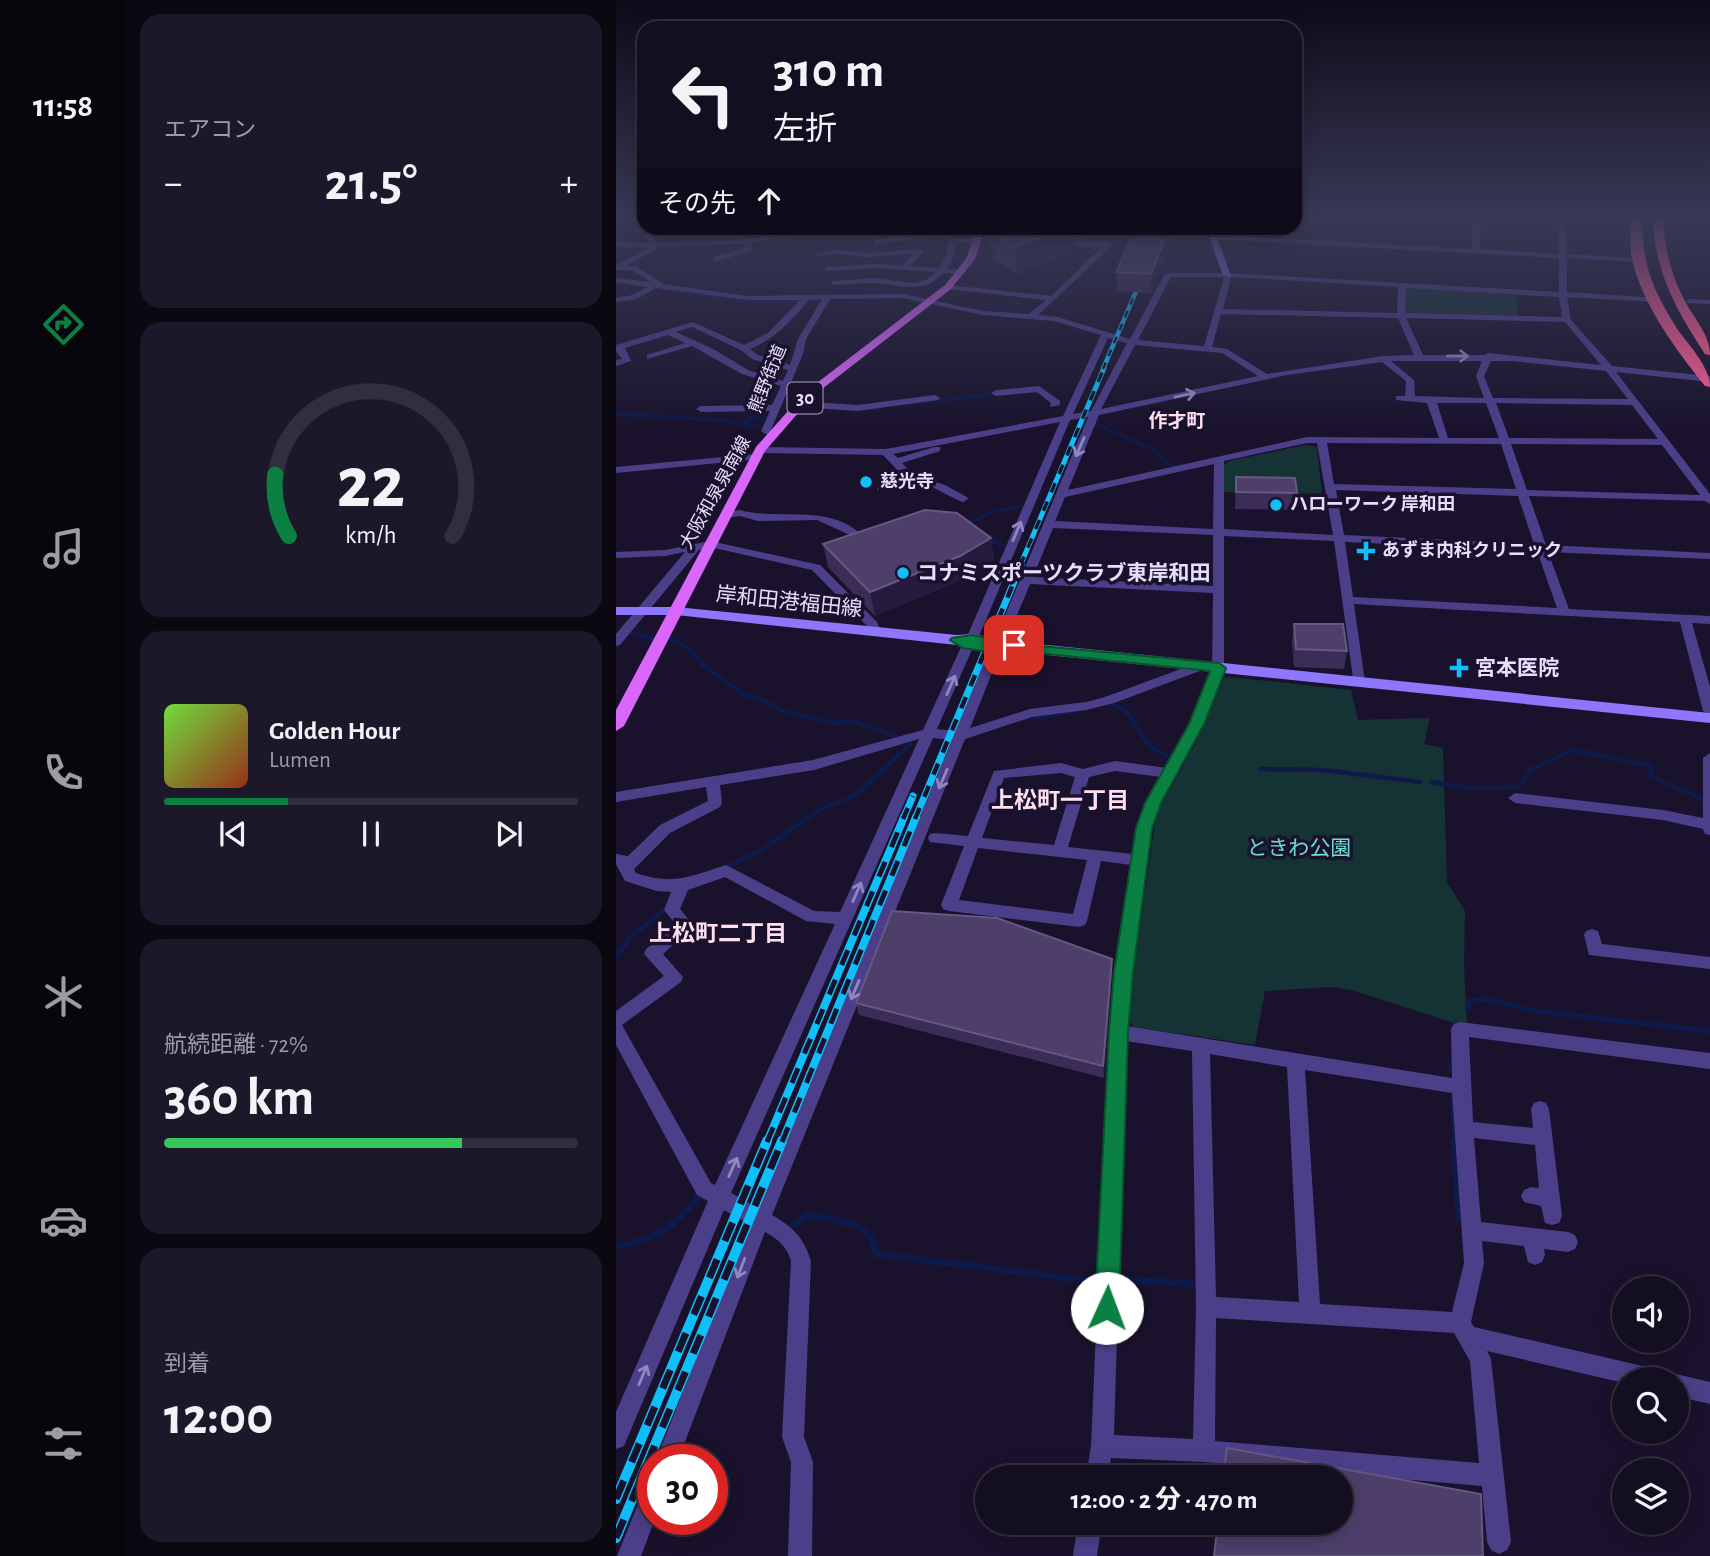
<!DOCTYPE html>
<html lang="ja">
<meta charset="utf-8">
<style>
:root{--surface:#140e21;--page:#1d172a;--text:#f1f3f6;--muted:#9d9ca5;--line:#332e3f;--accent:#0b8043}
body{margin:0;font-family:"Alegreya Sans","Noto Sans JP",sans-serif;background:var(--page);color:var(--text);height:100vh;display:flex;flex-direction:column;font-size:26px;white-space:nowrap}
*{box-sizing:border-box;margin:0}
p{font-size:23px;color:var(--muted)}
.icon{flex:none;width:38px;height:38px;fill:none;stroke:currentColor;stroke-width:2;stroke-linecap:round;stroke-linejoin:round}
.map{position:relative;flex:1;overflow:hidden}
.details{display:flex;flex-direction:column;gap:14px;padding:14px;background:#0b0812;width:490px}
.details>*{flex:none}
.banner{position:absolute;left:21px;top:21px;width:665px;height:214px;border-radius:21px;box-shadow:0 4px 18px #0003,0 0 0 2px var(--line);background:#140e21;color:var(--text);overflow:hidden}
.fabs{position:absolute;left:996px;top:1276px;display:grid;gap:14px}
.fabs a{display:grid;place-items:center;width:77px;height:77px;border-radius:50%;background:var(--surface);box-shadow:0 4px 18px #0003,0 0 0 2px var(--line);font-size:35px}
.speed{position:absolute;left:21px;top:1444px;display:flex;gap:14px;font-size:35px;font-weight:700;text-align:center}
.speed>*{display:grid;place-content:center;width:91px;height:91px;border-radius:50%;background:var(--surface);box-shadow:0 4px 18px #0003,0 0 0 2px var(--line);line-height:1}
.speed .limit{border:10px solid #d22;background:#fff;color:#111}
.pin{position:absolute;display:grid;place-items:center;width:60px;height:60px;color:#fff;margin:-30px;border-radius:14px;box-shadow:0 4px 10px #0006}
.me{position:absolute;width:77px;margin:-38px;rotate:2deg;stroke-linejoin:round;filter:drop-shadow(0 0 5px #0008)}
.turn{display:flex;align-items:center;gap:24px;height:147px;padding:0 21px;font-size:32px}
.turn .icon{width:91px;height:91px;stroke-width:2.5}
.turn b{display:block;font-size:49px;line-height:60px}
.then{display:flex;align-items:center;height:66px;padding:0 21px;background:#0003;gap:14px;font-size:26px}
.big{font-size:52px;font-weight:700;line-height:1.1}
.details .card{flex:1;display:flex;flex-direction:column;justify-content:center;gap:10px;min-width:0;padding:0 24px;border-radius:21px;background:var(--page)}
.details .dial{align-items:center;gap:0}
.dial svg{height:182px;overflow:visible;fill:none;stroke:var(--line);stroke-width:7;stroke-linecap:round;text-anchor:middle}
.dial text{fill:var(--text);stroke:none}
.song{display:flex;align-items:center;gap:21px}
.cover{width:84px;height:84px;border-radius:10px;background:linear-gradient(135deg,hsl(100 70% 55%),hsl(10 70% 35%))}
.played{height:7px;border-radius:4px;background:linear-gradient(90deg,var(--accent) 30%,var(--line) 30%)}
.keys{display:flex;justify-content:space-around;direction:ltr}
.heat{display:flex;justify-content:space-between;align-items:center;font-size:38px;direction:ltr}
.charge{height:10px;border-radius:5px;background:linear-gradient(90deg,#34c759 72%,var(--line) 0)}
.trip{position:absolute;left:359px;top:1465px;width:378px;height:70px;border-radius:35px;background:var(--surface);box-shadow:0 4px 18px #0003,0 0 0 2px var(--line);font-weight:700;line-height:70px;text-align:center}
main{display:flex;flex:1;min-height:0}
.tabs{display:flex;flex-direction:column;width:126px;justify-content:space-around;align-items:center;background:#08060d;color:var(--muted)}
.tabs .icon{width:49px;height:49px}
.tabs .selected{color:var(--accent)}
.tabs b{font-size:32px;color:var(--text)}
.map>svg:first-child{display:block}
</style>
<main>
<nav class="tabs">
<b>11:58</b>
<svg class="icon selected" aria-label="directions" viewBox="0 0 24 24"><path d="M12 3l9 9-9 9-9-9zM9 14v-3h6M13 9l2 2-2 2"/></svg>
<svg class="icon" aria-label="music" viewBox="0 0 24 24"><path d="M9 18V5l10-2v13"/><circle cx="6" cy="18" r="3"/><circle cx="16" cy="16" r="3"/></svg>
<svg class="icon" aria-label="phone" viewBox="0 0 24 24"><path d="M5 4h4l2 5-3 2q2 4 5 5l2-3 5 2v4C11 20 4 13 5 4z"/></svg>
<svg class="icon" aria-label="climate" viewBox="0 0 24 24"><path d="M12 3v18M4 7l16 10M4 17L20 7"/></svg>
<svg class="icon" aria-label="car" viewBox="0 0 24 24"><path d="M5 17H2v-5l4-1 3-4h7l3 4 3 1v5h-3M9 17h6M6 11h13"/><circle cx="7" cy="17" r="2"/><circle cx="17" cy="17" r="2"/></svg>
<svg class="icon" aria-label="filters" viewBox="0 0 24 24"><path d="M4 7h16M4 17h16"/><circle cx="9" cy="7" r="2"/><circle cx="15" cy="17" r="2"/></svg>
</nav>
<section class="details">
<div class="card"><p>エアコン</p>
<div class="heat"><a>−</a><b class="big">21.5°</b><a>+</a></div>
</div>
<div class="card dial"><svg viewBox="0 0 100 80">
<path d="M14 69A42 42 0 1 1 86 69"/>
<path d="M14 69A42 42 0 0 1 8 42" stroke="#0b8043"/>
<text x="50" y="56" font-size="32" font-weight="700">22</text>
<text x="50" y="72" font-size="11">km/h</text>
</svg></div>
<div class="card">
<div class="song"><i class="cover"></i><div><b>Golden Hour</b><p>Lumen</p></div></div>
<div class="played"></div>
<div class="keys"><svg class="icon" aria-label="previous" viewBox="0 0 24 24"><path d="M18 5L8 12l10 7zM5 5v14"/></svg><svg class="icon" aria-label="pause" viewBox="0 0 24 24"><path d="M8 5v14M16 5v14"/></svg><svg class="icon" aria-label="next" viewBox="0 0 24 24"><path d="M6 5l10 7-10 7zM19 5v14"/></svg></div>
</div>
<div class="card"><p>航続距離 · 72%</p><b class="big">360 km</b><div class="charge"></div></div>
<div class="card"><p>到着</p><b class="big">12:00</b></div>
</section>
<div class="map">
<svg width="1094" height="1556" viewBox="0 0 1094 1556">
<rect width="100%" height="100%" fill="#1a122c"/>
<path fill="#153235" d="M789,288L900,294L902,318L787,315Z
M690,445L701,447L706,494L608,492V465L613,461Z
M614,677L735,690L742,720L814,718L808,744L827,748L831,882L849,911L848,966L851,1027L735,990L716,987L649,991L639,1045L518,1027L511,1018L540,815L578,746L608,678Z"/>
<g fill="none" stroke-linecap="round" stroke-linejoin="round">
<path stroke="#0d1a4a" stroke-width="2.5" d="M220,289H261L312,299
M52,290L124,300L182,301
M449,293L458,292
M192,300H206
M361,310L394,304L425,305"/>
<path stroke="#0d1a4a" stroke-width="3.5" d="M288,404L384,394
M243,410L262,408
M0,414L102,420L143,427
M129,424L133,418L150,417
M480,424L537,449L556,467
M350,524L379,511L404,507
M371,538L387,546"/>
<path stroke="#0d1a4a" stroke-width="4.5" d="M13,633L37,638
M53,638L69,646L89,667L130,696L144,699L169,712L219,723L237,721L282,737
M493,704C527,709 515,746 555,757
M410,719L460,711
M645,769L707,770L804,782
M815,782L855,788L902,787L916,769L957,750L1035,766L1034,776L1086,799
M191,819L205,809L240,795L294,744"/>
<path stroke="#0d1a4a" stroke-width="5" d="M108,868L144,851L193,817
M0,956L16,936L52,907
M852,1010V1001L869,999L919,1011L1094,1031
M835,1063V1069
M836,1099L839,1142"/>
<path stroke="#0d1a4a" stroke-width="7" d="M838,1141L843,1218
M174,1228L192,1215C220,1221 256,1219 260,1254L478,1281
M0,1246C38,1241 59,1227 82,1197
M512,1280L579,1284"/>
<path fill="#4c3f89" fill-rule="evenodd" d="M8,215H16L27,221L28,228H68L34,232L41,243L125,240L205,228H220L136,243L135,251L101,261H98V257L128,248V244L44,247L10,266H20L47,284L132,296L287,294L367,311L413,314L430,300L332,289L328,287L332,285L435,296L484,249L441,245L438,241H493L497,243L493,249L422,315L442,317L514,339L548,275L552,273H612L943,292V258L594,239L597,235L856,249L858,218L839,215L944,220V215H950L951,254L1022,258L1026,260L1022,262L951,258V292L1040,298L1044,300L1040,302L951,297L955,320L996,366L1094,376V382L1000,372L1094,494V504L1089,501L913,496L930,545L1094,553V559L932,552L953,609L1094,616V624L1076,623L1094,687V715L1087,711L1064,622L738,604L749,682L748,685H738L718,541L608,536V675L575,750L544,803L535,828L515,972L511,1026L836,1078L835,1029L838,1024L844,1022L1094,1053V1069L853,1037L857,1122L917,1128L915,1109L918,1103L924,1101L930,1103L933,1109L946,1216L943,1223L936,1225L929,1223L925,1206L908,1202L905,1196L908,1190L915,1187L923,1188L919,1145L858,1138L865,1222L952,1232L959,1235L962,1242L959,1249L952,1252L928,1249L929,1255L926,1262L919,1265L912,1262L908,1246L866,1241L868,1263L855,1322L858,1327L1035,1368L1043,1371L1046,1379H1008V1383L871,1351L875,1359L895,1542L891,1550L883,1554L875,1550L871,1542L866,1486L588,1462L495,1458L492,1477H470L475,1446L493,1032L499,972L515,865L485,861L471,921L469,925L463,927L333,911L327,909L325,905L348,846L314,842L312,838L314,834L319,833L352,836L378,771L445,763L467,769L499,761L551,768L596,675L597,593L414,584L390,642L385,646L386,648L354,728L414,709L470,702L489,697L581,663H589L591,666L589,669L498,703L470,710L416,717L349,739L156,1215C177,1227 188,1238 195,1261L188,1437L197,1462L196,1556H172L175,1462L166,1437L175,1261C171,1247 162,1239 149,1232L62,1460H40L133,1224L108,1210L8,1446L0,1449V1412L92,1201L81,1195L0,1045V1011L48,976L28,954L30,949L60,925L48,910L55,892L41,891L9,881L0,864V854L12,856L44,825L92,801L90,787L0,802V792L197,760L307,730L346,645L352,641L350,639L444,422L277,454L282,458L318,447H324V451L286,463L298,475L329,485L351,497L352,499L347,502C332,497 310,480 294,481C282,481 273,491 261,490V486L287,476L267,455L144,453L139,450L144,447L270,449L447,416L485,335L438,321L367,315L287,298L214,299L190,339L187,354L155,430L161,434L153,436L145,431L154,411L85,412L80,409L85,406L156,405L165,386L126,374L76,346L31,359V355L69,343L52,335L9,348L15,361L0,366V360L6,359L0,351V345L77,322L128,345L152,333L184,300H132L40,288L21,299L0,302V298L16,295L31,287L0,282V278L35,282L15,270H0V265L33,248L0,246V242L34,243L22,223ZM865,219L943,224V254L864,249ZM555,277H608L588,346L522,340ZM615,277L782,287L781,313L607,309ZM790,288L943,297L946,317L789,313ZM206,299L182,339L174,365L142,355L134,349C159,339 176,320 193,300ZM605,314L782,318L798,355L767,356L651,374L611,349L596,347ZM790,318L949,322L985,365L872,353L868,355H807ZM76,327L125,350L136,359L172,370L167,381L132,370L99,350L60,332ZM492,338L511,343L475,411L457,414ZM519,345L606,353L642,376L485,409ZM775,361H866L860,376L868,398L799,396L798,380ZM875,361H897L990,371L1012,399L877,398L868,376ZM766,362L790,381L789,396H780V400L811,403L823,438L691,437L452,490L483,415L671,375ZM821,403H870L883,438H832ZM880,403L1016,405L1042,439L893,438ZM472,417L378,642L380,644L374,648L339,731L321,729L358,645L356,643L362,639L454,420ZM691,443H701L717,535L608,529V461ZM711,443L885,444L900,489L718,484ZM895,444L1046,445L1084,495L911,490ZM598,464L597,529L439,521L449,497ZM720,490L902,496L918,544L728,535ZM437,528L597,535V586L417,577ZM729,542L921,551L941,608L737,597ZM317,738L336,740L140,1207L115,1193ZM303,739L224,912L198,911L110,865C75,876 57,886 20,873L18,869L54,833L104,807L106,803L104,785L198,770ZM499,771L545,777C530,802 521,824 517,854L452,847L473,777ZM445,773L459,777L438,845L366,838L388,778ZM362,848L471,860L457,914L343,900ZM109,877L190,921L219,924L99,1185L95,1183L6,1025L65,982L67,977L47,954L78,926L64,909L72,890ZM510,1041L576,1051L580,1307L577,1439L498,1435ZM594,1054L671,1067L683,1302L600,1297ZM689,1070L836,1093L848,1263L836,1312L704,1304ZM600,1318L838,1333L854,1361L863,1463L599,1441Z
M279,228H288L278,233L281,237L341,228H355L281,242L258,244V240L274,238L269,233Z
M481,228L499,230L513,228L500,234L483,233Z
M361,238L364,242L340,243L338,255L331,269L349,270V274L327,273C308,296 283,284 258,283C245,283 231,284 218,285L214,283L218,281L257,278L298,283L310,280L320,272L261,268L212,271L208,269L212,267L261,264L286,266L297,254L251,257L222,254L203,256L199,254L222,250L251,253L303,249L307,251L294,266L323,268L331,255L333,239Z
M1074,299L1094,300V304L1071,303L1070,301Z
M423,386L444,401V405L434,407L435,403L421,392L380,396L375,393L380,390Z
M319,395L324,398L322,400L241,411L183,407L178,404L183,401L241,405Z
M139,454L144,457L143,459L0,473V467Z
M124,510C166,521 209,503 245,534L244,536H236L201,520L142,521L124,516L109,518L104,515L105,513Z
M94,541L204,565L261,622L265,632L259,636L255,635L251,626L196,570L94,547L83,550L4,645L0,646V634L69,552L49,556L0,558V552L49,550Z
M1094,753V835L1089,834L1087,829L1047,820L899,803L892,798L899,793L1047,810L1087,818V758Z
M976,929L982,931L986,944L1094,957V969L973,955L968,935L970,931Z
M1060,1374L1094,1382V1404L1060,1396V1379H1052Z
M37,1484V1519H39L25,1556H1L29,1487Z
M462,1522H486L481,1556H457Z"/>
<path fill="#8e77fc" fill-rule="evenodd" d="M596,228H604L601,237L615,277L607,275L593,237Z
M0,607H60L341,635L356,634L412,643L1094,713V723L412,653L356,644L341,645L60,615H0Z"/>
<path fill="#da67fb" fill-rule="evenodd" d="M361,228H369L359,259L335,289L197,396L149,451L8,726L0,731V710L140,447L189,392L329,285L350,259Z"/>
<path fill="#fb5c91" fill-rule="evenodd" d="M1016,215H1026C1026,264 1035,286 1060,327C1072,345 1094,366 1094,387L1089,386C1060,350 1026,304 1016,259C1013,244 1015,229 1016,215Z
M1037,215H1047C1048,246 1054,273 1069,301C1078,319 1094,334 1094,355L1089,354C1060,310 1037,269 1037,215Z"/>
<defs>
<path id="rail-far4" d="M487,369L527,275"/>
<path id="rail-far3" d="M404,566L488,368"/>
<path id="rail-far2" d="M287,819L297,796
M299,819L405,565"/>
<path id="rail-far1" d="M151,1142L288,817
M166,1142L300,817"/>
<path id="rail" d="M0,1499L151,1141
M0,1538L166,1141"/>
</defs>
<use href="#rail-far4" stroke="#0fbff9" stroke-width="4.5"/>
<use href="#rail-far3" stroke="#0fbff9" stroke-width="5"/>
<use href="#rail-far2" stroke="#0fbff9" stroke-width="7"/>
<use href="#rail-far1" stroke="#0fbff9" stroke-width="8"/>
<use href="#rail" stroke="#0fbff9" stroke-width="10"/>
<use href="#rail-far4" stroke="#1a122c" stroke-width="2.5" stroke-dasharray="7" stroke-linecap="butt"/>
<use href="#rail-far3" stroke="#1a122c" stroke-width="3.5" stroke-dasharray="10" stroke-linecap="butt"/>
<use href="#rail-far2" stroke="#1a122c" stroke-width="4.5" stroke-dasharray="12" stroke-linecap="butt"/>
<use href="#rail-far1" stroke="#1a122c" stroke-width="5" stroke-dasharray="16" stroke-linecap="butt"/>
<use href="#rail" stroke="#1a122c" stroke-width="7" stroke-dasharray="20" stroke-linecap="butt"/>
</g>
<path fill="#3b2c58" d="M372,228H473L465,239H458V250L401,274L378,260L377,250H373L371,232Z
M520,228H560L543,274L535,293L501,291L500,272Z
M569,228H585L582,234L569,233Z
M620,477L681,493L680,510L619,509Z
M375,538L378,561L347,579L259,616L212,567L207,544Z
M678,624L731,651L728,669L678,667L676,642Z
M496,972L488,1078L243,1015L240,1003Z"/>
<path fill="#261a3f" d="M449,228H457L458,250L401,274L399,247Z
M464,228H473L465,239Z
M553,228H560L543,274L535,293V274Z
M375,538L378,561L347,579L259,616L254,592Z
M496,959V972L488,1078L487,1066Z"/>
<path fill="#4d3f6a" stroke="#655881" stroke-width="2" d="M372,228H388L386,230L380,232H371Z
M391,228H449L399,247L376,234Z
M520,228H553L535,274L500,272Z
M620,477L679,478L681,493L620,492Z
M309,510L341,513L375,538L344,556L254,592L207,544Z
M678,624H727L731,651L680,649Z
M276,911L381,918L496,959L487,1066L240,1003Z
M611,1448L865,1494L867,1556H598L602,1522H724V1477H607Z"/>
<defs><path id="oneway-shaft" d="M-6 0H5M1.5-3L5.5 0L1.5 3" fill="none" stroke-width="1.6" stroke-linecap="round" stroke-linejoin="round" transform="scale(1.75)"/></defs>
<g stroke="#9187be">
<use href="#oneway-shaft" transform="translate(842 356)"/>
<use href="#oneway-shaft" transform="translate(569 395) rotate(-12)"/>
<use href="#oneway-shaft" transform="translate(464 447) rotate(114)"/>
<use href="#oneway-shaft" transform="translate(401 531) rotate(-67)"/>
<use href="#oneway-shaft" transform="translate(335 685) rotate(-66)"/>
<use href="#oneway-shaft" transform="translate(327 779) rotate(113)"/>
<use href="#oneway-shaft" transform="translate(241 892) rotate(-66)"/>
<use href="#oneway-shaft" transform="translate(239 990) rotate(113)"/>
<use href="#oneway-shaft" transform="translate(117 1167) rotate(-66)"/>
<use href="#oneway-shaft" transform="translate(125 1268) rotate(111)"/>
<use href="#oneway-shaft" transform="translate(27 1375) rotate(-67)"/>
</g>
<linearGradient id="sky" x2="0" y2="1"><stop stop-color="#0e0a18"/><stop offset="0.5" stop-color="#383956"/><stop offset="1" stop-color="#383956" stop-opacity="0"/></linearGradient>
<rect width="1094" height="433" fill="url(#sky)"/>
<path fill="#0b8043" stroke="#07532c" stroke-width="2" d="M356,635L404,644L603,663L610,668L588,724L545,803L536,828L517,972L512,1032L503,1308L500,1316L491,1320L483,1316L479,1308L493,1032L498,972L520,828L529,803L573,724L594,671L412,652L380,653L347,648L334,640L336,638Z"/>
<g fill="#0fbff9" stroke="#1a122c" stroke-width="2.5">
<circle cx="250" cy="482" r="7"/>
<circle cx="660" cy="505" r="7"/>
<path d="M746.5 540.5h7v7h7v7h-7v7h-7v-7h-7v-7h7z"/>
<circle cx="287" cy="573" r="7"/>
<path d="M839.5 657.5h7v7h7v7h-7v7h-7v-7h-7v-7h7z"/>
</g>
<g text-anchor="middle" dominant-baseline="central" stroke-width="7" stroke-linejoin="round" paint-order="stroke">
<g font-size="18" fill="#e6defe" stroke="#1a122c">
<text transform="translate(152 379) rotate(-68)">熊野街道</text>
<text transform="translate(100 493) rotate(-61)">大阪和泉泉南線</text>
</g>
<g font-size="18" font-weight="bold" fill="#e6defe" stroke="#1a122c" text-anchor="start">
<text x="264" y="482">慈光寺</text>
<text x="674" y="505">ハローワーク 岸和田</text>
<text x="766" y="551">あずま内科クリニック</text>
</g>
<rect fill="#1a122c" stroke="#a9a1bf" stroke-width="2" x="171.5" y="382.5" width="35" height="31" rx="5"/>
<g font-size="19" font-weight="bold" fill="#e6defe">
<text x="189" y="398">30</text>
</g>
<g font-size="19" font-weight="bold" fill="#fedfef" stroke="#1a122c">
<text x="561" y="421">作才町</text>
</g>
<g font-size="21" font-weight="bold" fill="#e6defe" stroke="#1a122c" text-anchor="start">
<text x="301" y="573">コナミスポーツクラブ東岸和田</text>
<text x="859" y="668">宮本医院</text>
</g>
<g font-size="21" fill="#e6defe" stroke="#1a122c">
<text transform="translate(173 602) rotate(6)">岸和田港福田線</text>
</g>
<g font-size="21" fill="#69ded2" stroke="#1a122c">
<text x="683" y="848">ときわ公園</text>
</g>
<g font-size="23" font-weight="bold" fill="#fedfef" stroke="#1a122c">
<text x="444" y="801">上松町一丁目</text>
<text x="102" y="934">上松町二丁目</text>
</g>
</g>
</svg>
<div class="fabs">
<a><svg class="icon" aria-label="sound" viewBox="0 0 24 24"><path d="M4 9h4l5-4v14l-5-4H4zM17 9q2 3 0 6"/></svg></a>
<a><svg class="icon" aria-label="search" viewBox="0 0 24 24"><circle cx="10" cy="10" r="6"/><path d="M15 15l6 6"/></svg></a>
<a><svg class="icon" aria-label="layers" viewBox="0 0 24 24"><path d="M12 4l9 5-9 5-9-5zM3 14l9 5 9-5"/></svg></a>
</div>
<div class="speed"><div class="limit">30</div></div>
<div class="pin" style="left:398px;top:645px;background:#d93025"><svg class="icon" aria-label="arrive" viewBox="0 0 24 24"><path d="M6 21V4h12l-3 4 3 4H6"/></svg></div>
<svg class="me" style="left:491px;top:1308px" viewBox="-20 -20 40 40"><circle r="19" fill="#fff"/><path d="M0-13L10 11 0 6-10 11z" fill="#0b8043"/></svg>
<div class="trip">12:00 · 2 分 · 470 m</div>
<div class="banner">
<div class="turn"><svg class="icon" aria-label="left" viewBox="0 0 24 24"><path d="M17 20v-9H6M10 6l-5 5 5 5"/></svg><div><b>310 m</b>左折</div></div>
<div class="then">その先<svg class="icon" aria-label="ahead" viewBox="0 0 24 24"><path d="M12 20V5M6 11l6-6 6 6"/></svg></div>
</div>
</div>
</main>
